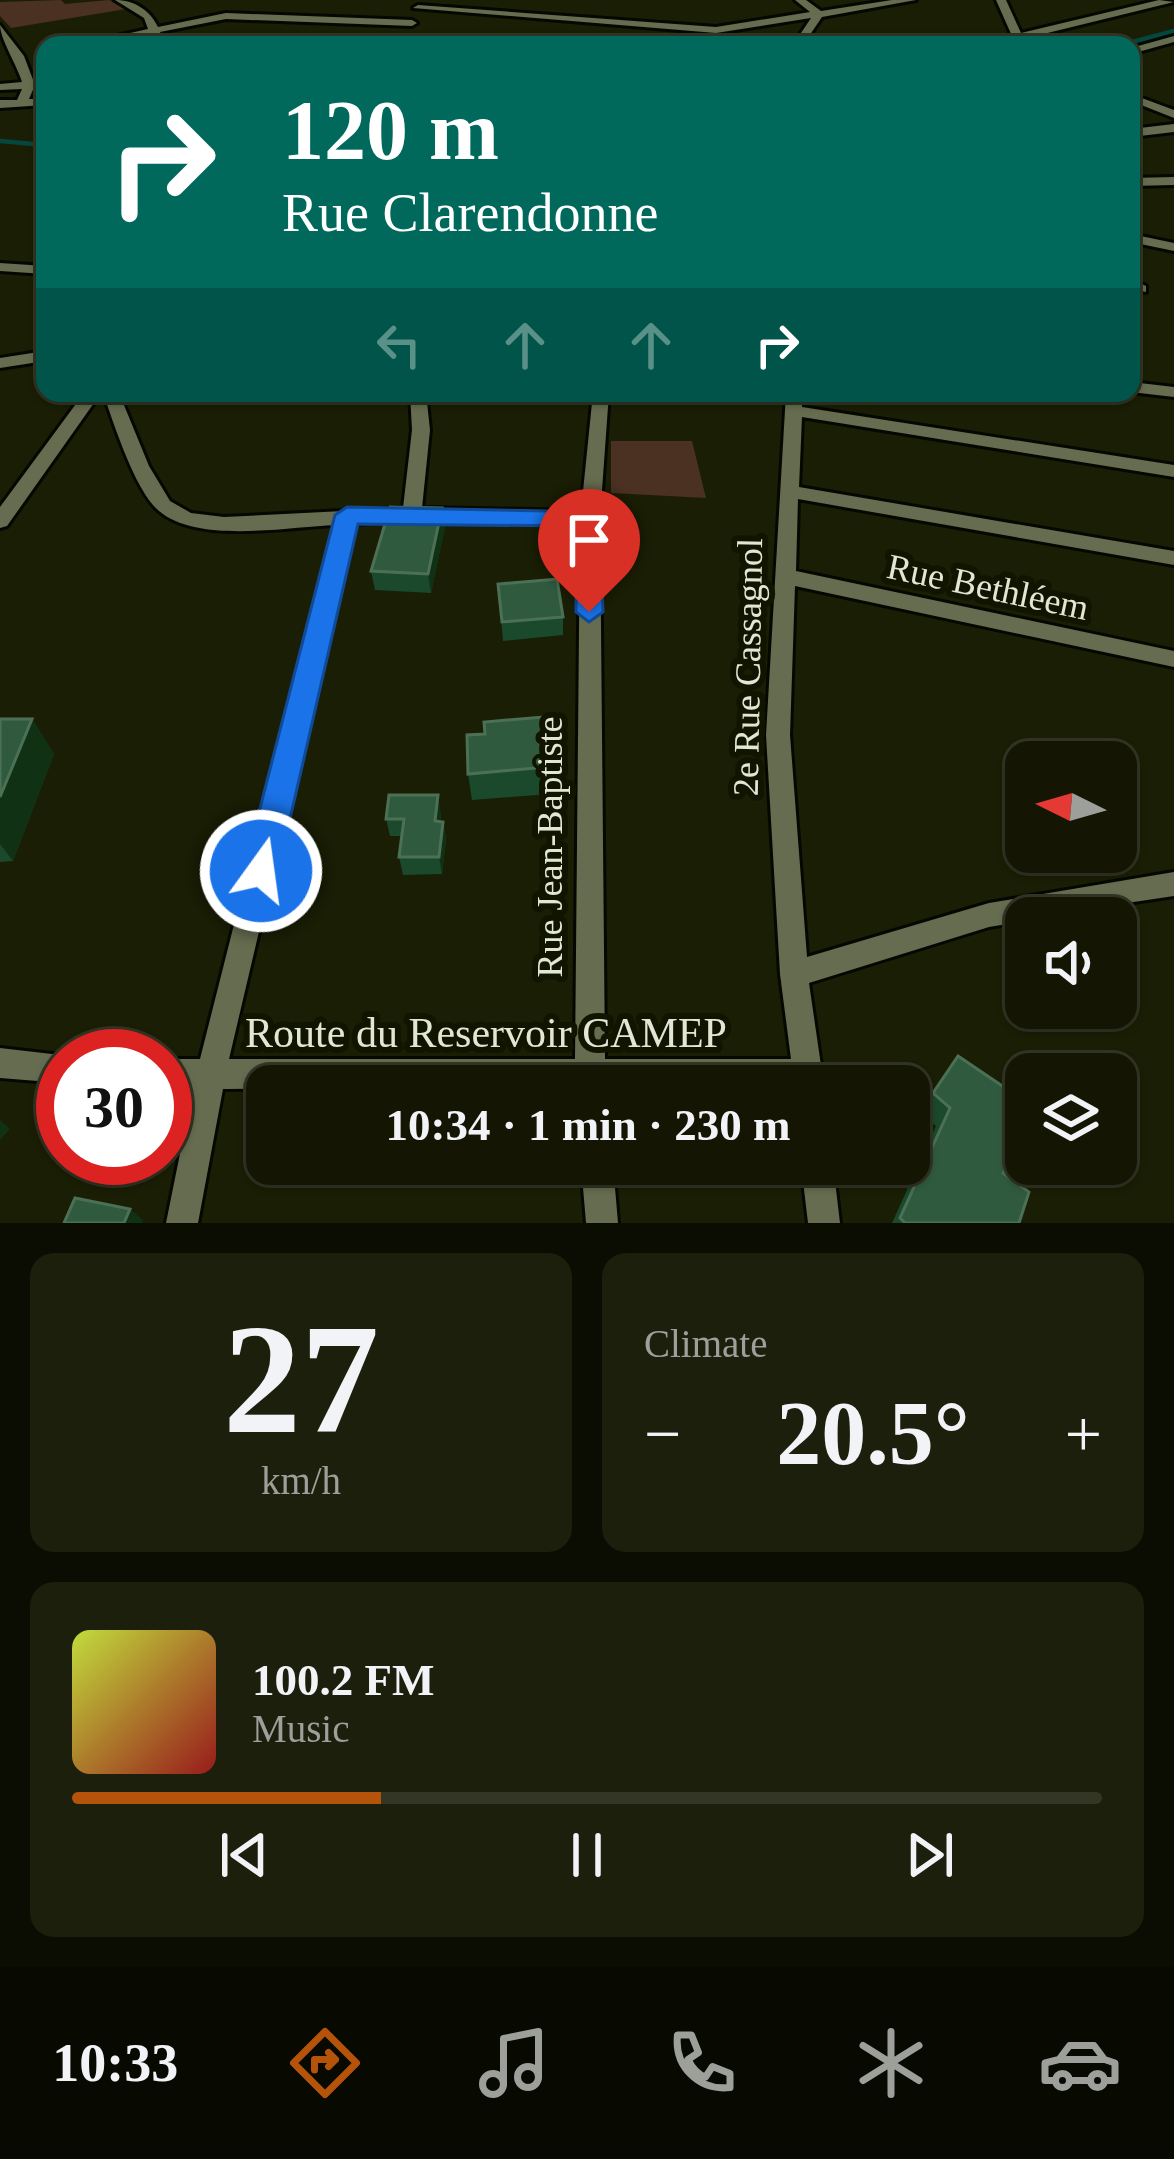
<!DOCTYPE html>
<meta charset="utf-8">
<style>
:root{--surface:#141603;--page:#1d1f0d;--text:#f1f3f6;--muted:#9d9f9a;--line:#333525;--accent:#b45309}
body{margin:0;font-family:Georgia,serif;background:var(--page);color:var(--text);height:100vh;display:flex;flex-direction:column;font-size:45px;white-space:nowrap}
*{box-sizing:border-box;margin:0}
p{font-size:39px;color:var(--muted)}
.icon{flex:none;width:66px;height:66px;fill:none;stroke:currentColor;stroke-width:2;stroke-linecap:round;stroke-linejoin:round}
.map{position:relative;height:1223px;overflow:hidden}
.side{display:flex;flex-direction:column;gap:30px;padding:30px;background:#0b0c02;flex:1}
.side>*{flex:none}
.top-card{position:absolute;left:36px;top:36px;width:1104px;height:366px;border-radius:24px;box-shadow:0 3px 9px #0004,0 0 0 3px var(--line);background:#00695c;color:#fff;overflow:hidden}
.needle{width:78px;rotate:275deg}
.buttons{position:absolute;left:1005px;top:741px;display:grid;gap:24px}
.buttons a{display:grid;place-items:center;width:132px;height:132px;border-radius:24px;background:var(--surface);box-shadow:0 3px 9px #0004,0 0 0 3px var(--line);font-size:60px}
.speed{position:absolute;left:36px;top:1029px;display:flex;gap:24px;font-size:60px;font-weight:700;text-align:center}
.speed>*{display:grid;place-content:center;width:156px;height:156px;border-radius:50%;background:var(--surface);box-shadow:0 3px 9px #0004,0 0 0 3px var(--line);line-height:1}
.speed .limit{border:18px solid #d22;background:#fff;color:#111}
.pin{position:absolute;display:grid;place-items:center;width:102px;height:102px;color:#fff;margin:-123px -51px;border-radius:50% 50% 50% 0;rotate:-45deg;box-shadow:0 0 12px #0007}
.pin .icon{rotate:45deg}
.me{position:absolute;width:132px;margin:-66px;rotate:14deg;stroke-linejoin:round;filter:drop-shadow(0 0 9px #0008)}
.turn{display:flex;align-items:center;gap:42px;height:252px;padding:0 48px;font-size:54px}
.turn .icon{width:156px;height:156px;stroke-width:2.5}
.turn b{display:block;font-size:84px;line-height:102px}
.lanes{display:flex;align-items:center;height:114px;padding:0 48px;background:#0003;justify-content:center;gap:60px;direction:ltr}
.lanes .off{opacity:.35}
.big{font-size:90px;font-weight:600;line-height:1.1}
.side .card{flex:1;display:flex;flex-direction:column;justify-content:center;gap:18px;min-width:0;padding:0 42px;border-radius:24px;background:var(--page)}
.side .dial{align-items:center;gap:0}
.dial b{font-size:156px;line-height:1}
.song{display:flex;align-items:center;gap:36px}
.cover{width:144px;height:144px;border-radius:18px;background:linear-gradient(135deg,hsl(70 70% 55%),hsl(0 70% 35%))}
.played{height:12px;border-radius:6px;background:linear-gradient(90deg,var(--accent) 30%,var(--line) 30%)}
.keys{display:flex;justify-content:space-around;direction:ltr}
.heat{display:flex;justify-content:space-between;align-items:center;font-size:66px;direction:ltr}
.side .tiles{flex:1;display:grid;gap:30px;grid-template-columns:1fr 1fr}
.card:last-child{grid-column:span 2}
.trip{position:absolute;left:246px;top:1065px;width:684px;height:120px;border-radius:24px;background:var(--surface);box-shadow:0 3px 9px #0004,0 0 0 3px var(--line);font-weight:600;line-height:120px;text-align:center}
.tabs{display:flex;height:192px;justify-content:space-around;align-items:center;background:#080901;color:var(--muted)}
.tabs .icon{width:84px;height:84px}
.tabs .current{color:var(--accent)}
.tabs b{font-size:54px;color:var(--text)}
.map>svg:first-child{display:block}
</style>
<div class="map">
<svg width="1174" height="1223" viewBox="0 0 1174 1223">
<rect width="100%" height="100%" fill="#1a1e04"/>
<path fill="#4a3121" d="M61,0L65,4L109,0L126,9L11,28L0,16V2Z
M611,441H692L706,498L611,493Z"/>
<g fill="none" stroke-linecap="round" stroke-linejoin="round">
<path stroke="#05463f" stroke-width="4.5" d="M1121,45L1174,31
M0,141L45,145"/>
<defs>
<path id="service" d="M407,40L506,41"/>
<path id="minor" d="M115,0C134,0 150,10 158,27L226,13L412,20L417,23L412,26L226,19L160,32L163,40L158,43L150,34L98,45H77L148,29L144,18Z
M795,0H806L821,11L892,0H916L822,17L803,45H793L811,18L716,33L413,8L418,5L716,27L810,12Z
M996,0H1006L1021,33L1159,0L1174,2L1027,38L1034,45L1017,41L981,45L1012,36Z
M0,25L24,56L35,85L29,99H45V105L0,108V100H17L22,89L0,90V84L22,82C17,65 0,39 0,25Z
M1174,36V42L1131,54V48Z
M1131,94L1174,110V118L1131,101Z
M1174,124V132L1131,137V129Z
M1174,177V185L1131,186V178Z
M1131,234L1174,243V251L1131,242Z
M0,263L45,266V274L0,271Z
M1131,279L1146,286V292L1131,289Z
M45,351V361L0,368V358Z
M1131,382L1174,387V397L1131,392Z
M84,393H101L7,526L0,528V507Z
M103,393H119L149,466L170,501L191,513L224,517L403,508L412,430L410,393H426L430,430L422,508L581,511L593,393H609L600,518L605,1059H791L780,974L766,735L786,393H802V407L1174,465V477L802,417L799,487L1174,551V565L798,499L796,571L1174,651V667L795,586L790,735L807,957L989,903L1174,872V896L1026,918V921L989,927L809,983L824,1086L223,1089L198,1223H166L193,1089H165V1059H200L335,525C287,527 198,544 159,511C135,491 114,424 103,393ZM412,520L580,524L575,1059H229L355,524Z
M0,1048L69,1056H63V1083L0,1078Z
M581,1164H613L618,1223H586Z
M801,1164H833L840,1223H808Z"/>
</defs>
<use href="#service" stroke="#050800" stroke-width="9"/>
<use href="#minor" stroke="#050800" stroke-width="6"/>
<use href="#service" stroke="#656c4f" stroke-width="6"/>
<use href="#minor" fill="#656c4f" fill-rule="evenodd"/>
</g>
<path fill="#1a492b" d="M445,527L431,593L375,590L371,571Z
M498,584L563,617V635L503,641Z
M0,719H32L54,754L13,861L0,862Z
M485,734L548,767L549,794L472,800L468,774Z
M441,813L440,822H443L446,839L442,874L403,875L399,857L402,836H390L386,819Z
M958,1056L1019,1223H892L936,1126L920,1112Z
M423,1164H475L472,1183L424,1167Z
M510,1164H555L554,1172L511,1169Z"/>
<path fill="#113114" d="M442,508L445,527L431,593L428,574Z
M32,719L54,754L13,861L0,844V797Z
M438,795L441,813L438,839L435,821Z
M443,822L446,839L442,874L439,857Z
M175,1086L186,1100L170,1160L165,1155V1124Z
M0,1120L10,1129L0,1140Z
M470,1164H475L472,1183L469,1170Z
M130,1209L143,1220L142,1223H124Z"/>
<path fill="#305a3d" stroke="#4c7055" stroke-width="3" d="M390,507L442,508L428,574L371,571Z
M557,579L563,617L502,622L498,584Z
M543,717L548,767L468,774L467,735L485,734L484,722Z
M0,719H32L0,797Z
M389,795H438L435,821L443,822L439,857H399L404,819H386Z
M958,1056L1026,1102V1129L1003,1173L1029,1192L1019,1223H905L900,1218L950,1108L933,1093Z
M165,1086H175L165,1124Z
M448,1164H470L469,1170Z
M75,1198L130,1209L124,1223H64Z"/>
<path fill="#1a73e8" stroke="#114b97" stroke-width="3" d="M347,507L599,512L603,612L589,622L576,612L577,526L358,524L278,871L273,882L261,886L249,882L244,871L335,515Z"/>
<g text-anchor="middle" dominant-baseline="central" stroke-width="12" stroke-linejoin="round" paint-order="stroke">
<g font-size="36" fill="#e2e6d6" stroke="#111500">
<text transform="translate(988 587) rotate(12)">Rue Bethléem</text>
<text transform="translate(748 667) rotate(-89)">2e Rue Cassagnol</text>
<text transform="translate(550 847) rotate(-90)">Rue Jean-Baptiste</text>
</g>
<g font-size="42" fill="#e2e6d6" stroke="#111500">
<text x="486" y="1033">Route du Reservoir CAMEP</text>
</g>
</g>
</svg>
<div class="buttons">
<a><svg class="needle" viewBox="-14 -14 28 28"><path d="M0-13l5 13h-10z" fill="#e53935"/><path d="M0 13l5-13h-10z" fill="#9d9f9a"/></svg></a>
<a><svg class="icon" aria-label="sound" viewBox="0 0 24 24"><path d="M4 9h4l5-4v14l-5-4H4zM17 9q2 3 0 6"/></svg></a>
<a><svg class="icon" aria-label="layers" viewBox="0 0 24 24"><path d="M12 4l9 5-9 5-9-5zM3 14l9 5 9-5"/></svg></a>
</div>
<div class="speed"><div class="limit">30</div></div>
<div class="pin" style="left:589px;top:612px;background:#d93025"><svg class="icon" aria-label="arrive" viewBox="0 0 24 24"><path d="M6 21V4h12l-3 4 3 4H6"/></svg></div>
<svg class="me" style="left:261px;top:871px" viewBox="-20 -20 40 40"><circle r="17" fill="#1a73e8" stroke="#fff" stroke-width="3"/><path d="M0-11L8 9 0 5-8 9z" fill="#fff"/></svg>
<div class="trip">10:34 · 1 min · 230 m</div>
<div class="top-card">
<div class="turn"><svg class="icon" aria-label="right" viewBox="0 0 24 24"><path d="M7 20v-9h11M14 6l5 5-5 5"/></svg><div><b>120 m</b>Rue Clarendonne</div></div>
<div class="lanes"><svg class="icon off" aria-label="left" viewBox="0 0 24 24"><path d="M17 20v-9H6M10 6l-5 5 5 5"/></svg><svg class="icon off" aria-label="ahead" viewBox="0 0 24 24"><path d="M12 20V5M6 11l6-6 6 6"/></svg><svg class="icon off" aria-label="ahead" viewBox="0 0 24 24"><path d="M12 20V5M6 11l6-6 6 6"/></svg><svg class="icon" aria-label="right" viewBox="0 0 24 24"><path d="M7 20v-9h11M14 6l5 5-5 5"/></svg></div>
</div>
</div>
<section class="side">
<div class="tiles">
<div class="card dial"><b>27</b><p>km/h</p></div>
<div class="card"><p>Climate</p>
<div class="heat"><a>−</a><b class="big">20.5°</b><a>+</a></div>
</div>
<div class="card">
<div class="song"><i class="cover"></i><div><b>100.2 FM</b><p>Music</p></div></div>
<div class="played"></div>
<div class="keys"><svg class="icon" aria-label="previous" viewBox="0 0 24 24"><path d="M18 5L8 12l10 7zM5 5v14"/></svg><svg class="icon" aria-label="pause" viewBox="0 0 24 24"><path d="M8 5v14M16 5v14"/></svg><svg class="icon" aria-label="next" viewBox="0 0 24 24"><path d="M6 5l10 7-10 7zM19 5v14"/></svg></div>
</div>
</div>
</section>
<nav class="tabs">
<b>10:33</b>
<svg class="icon current" aria-label="directions" viewBox="0 0 24 24"><path d="M12 3l9 9-9 9-9-9zM9 14v-3h6M13 9l2 2-2 2"/></svg>
<svg class="icon" aria-label="music" viewBox="0 0 24 24"><path d="M9 18V5l10-2v13"/><circle cx="6" cy="18" r="3"/><circle cx="16" cy="16" r="3"/></svg>
<svg class="icon" aria-label="phone" viewBox="0 0 24 24"><path d="M5 4h4l2 5-3 2q2 4 5 5l2-3 5 2v4C11 20 4 13 5 4z"/></svg>
<svg class="icon" aria-label="climate" viewBox="0 0 24 24"><path d="M12 3v18M4 7l16 10M4 17L20 7"/></svg>
<svg class="icon" aria-label="car" viewBox="0 0 24 24"><path d="M5 17H2v-5l4-1 3-4h7l3 4 3 1v5h-3M9 17h6M6 11h13"/><circle cx="7" cy="17" r="2"/><circle cx="17" cy="17" r="2"/></svg>
</nav>
